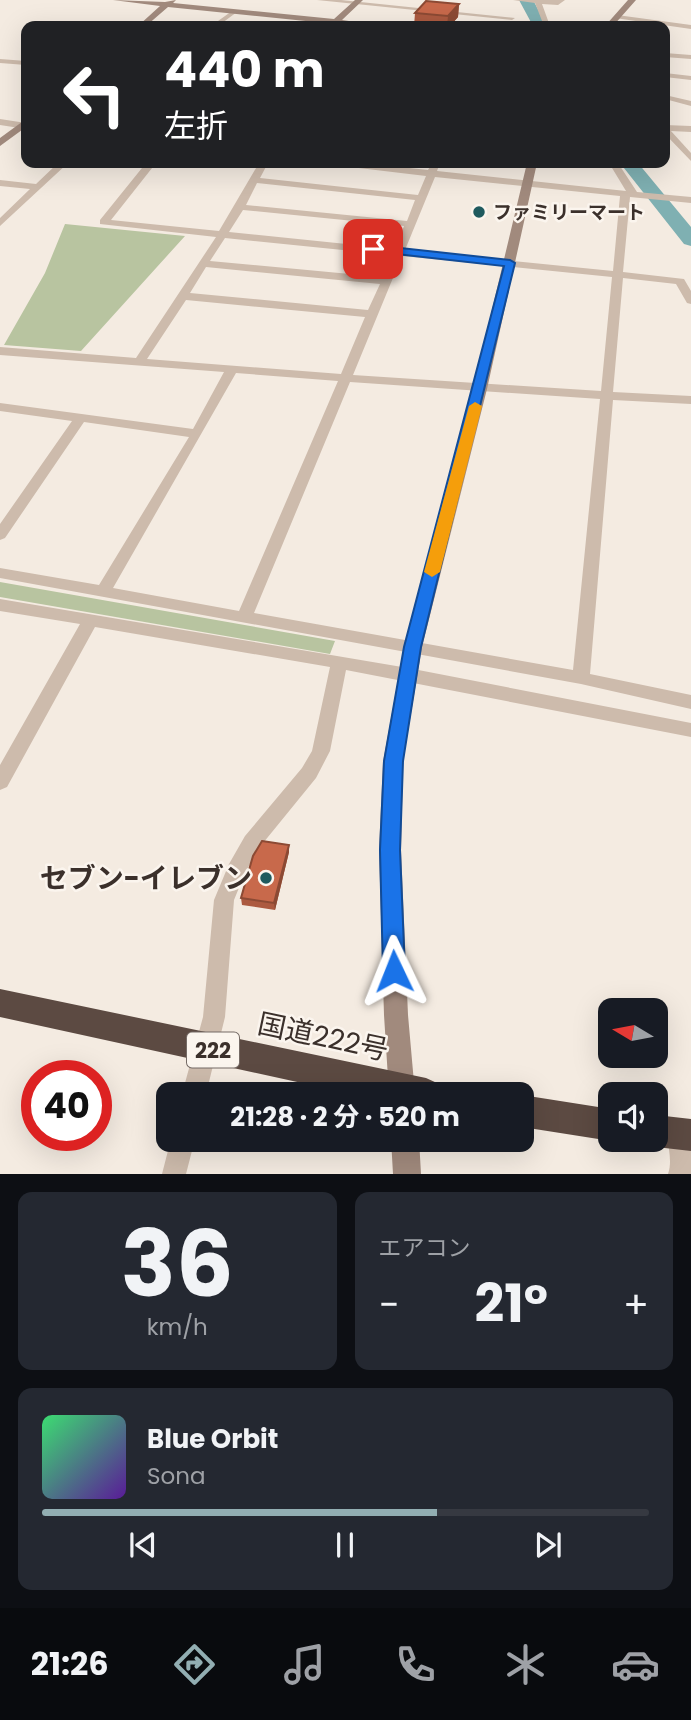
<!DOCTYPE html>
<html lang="ja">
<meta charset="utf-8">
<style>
:root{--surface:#171b24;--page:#242831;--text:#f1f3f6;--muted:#9ea1a6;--line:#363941;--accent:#92aeb2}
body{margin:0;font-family:Poppins,"Noto Sans JP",sans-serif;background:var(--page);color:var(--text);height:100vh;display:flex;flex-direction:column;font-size:26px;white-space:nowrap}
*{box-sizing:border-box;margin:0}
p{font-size:23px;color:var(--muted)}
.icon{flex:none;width:38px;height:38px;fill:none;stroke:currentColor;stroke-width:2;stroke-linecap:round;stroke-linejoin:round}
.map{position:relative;height:1174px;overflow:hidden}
.sheet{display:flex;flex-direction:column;gap:18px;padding:18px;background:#0d0f14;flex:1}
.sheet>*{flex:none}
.top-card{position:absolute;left:21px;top:21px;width:649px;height:147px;border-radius:14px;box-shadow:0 7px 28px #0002;background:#202124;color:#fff;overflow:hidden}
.needle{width:46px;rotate:280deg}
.fabs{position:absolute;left:598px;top:998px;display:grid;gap:14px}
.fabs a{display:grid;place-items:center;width:70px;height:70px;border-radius:14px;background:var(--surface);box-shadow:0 7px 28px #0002;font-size:35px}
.speed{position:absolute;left:21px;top:1060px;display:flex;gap:14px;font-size:35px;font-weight:700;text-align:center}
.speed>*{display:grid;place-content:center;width:91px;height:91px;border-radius:50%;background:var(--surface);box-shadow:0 7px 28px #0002;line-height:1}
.speed .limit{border:10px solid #d22;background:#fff;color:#111}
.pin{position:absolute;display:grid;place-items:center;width:60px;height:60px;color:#fff;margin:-30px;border-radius:14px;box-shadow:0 4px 10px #0006}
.me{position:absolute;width:77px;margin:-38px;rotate:358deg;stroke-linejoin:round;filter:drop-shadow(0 0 5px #0008)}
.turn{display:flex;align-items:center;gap:24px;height:147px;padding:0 28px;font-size:32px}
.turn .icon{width:91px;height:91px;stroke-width:2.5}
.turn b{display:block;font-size:49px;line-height:60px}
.big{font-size:52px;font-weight:700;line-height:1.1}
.sheet .widget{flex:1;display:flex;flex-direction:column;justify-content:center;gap:10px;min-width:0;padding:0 24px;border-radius:14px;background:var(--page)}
.sheet .dial{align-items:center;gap:0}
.dial b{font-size:91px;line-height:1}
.song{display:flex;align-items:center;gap:21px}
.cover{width:84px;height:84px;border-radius:10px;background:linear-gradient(135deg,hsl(140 70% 55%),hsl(270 70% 35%))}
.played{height:7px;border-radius:4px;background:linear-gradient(90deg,var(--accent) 65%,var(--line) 65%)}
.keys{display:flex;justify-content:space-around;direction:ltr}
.heat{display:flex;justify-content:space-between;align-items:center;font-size:38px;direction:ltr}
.sheet .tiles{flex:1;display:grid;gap:18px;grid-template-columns:1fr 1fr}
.widget:last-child{grid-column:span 2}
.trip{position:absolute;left:156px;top:1082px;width:378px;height:70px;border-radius:14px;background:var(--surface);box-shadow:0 7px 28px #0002;font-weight:700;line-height:70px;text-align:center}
.dock{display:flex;height:112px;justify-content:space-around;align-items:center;background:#090b0e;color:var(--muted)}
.dock .icon{width:49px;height:49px}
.dock .active{color:var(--accent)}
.dock b{font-size:32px;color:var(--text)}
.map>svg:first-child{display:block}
</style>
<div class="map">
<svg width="691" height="1174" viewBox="0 0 691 1174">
<rect width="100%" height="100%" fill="#f4ebe1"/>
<path fill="#b8c4a0" d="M65,224L185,236L81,351L4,345L45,273Z
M0,582L335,641L330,654L0,597Z"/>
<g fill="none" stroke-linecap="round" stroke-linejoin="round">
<path fill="#7fb0b2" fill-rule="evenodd" d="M519,0H533L547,26H533Z
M620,163H638L691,227V246L684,244Z"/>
<path fill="#cdbbac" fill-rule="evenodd" d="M317,0H341L515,18L512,20Z
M513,0H565L558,5L542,4L550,26H544L535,3Z
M232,11L237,12L218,26H211Z
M617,15L691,25V29L615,18Z
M665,53L691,55V59L665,57Z
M0,59L26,61V65L0,63Z
M665,73L691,76V80L665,77Z
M665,95L691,101V106L665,99Z
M0,119L26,123V129L0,125Z
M665,125L691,126V132L671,131L691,153V161L665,134Z
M58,163H68L0,226V218L30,189L0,186V180L36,184Z
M146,163H156L111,220L219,231L259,163H268L260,178L418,195L426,176L342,166L337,163H363L428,170L432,163H440L437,171L626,191L609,163H618L637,192L691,197V203L630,197L623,272L684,279L691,291V304L687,303L676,284L623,278L613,392L691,396V404L613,400L590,674L691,695V709L581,684L0,578V568L99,585L189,437L84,422L5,538L0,540V524L72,421L0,411V403L193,429L224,372L0,355V347L136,358L216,237L100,224V220ZM435,177L620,196L613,271L405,250ZM257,183L415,200L407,221L246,205ZM243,210L404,226L395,249L229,232ZM225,238L392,255L382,277L210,261ZM402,256L612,277L601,391L353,375ZM206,267L380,284L368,310L190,293ZM186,300L365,317L341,374L147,359ZM236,373L338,381L239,611L113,588ZM350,382L600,399L573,670L254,613Z
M0,599L408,668L691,723V737L346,670L330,751L316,778L259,848L245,873L234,900L225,1017L206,1094H182L203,1017L214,900L229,864L245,836L302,768L312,751L330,667L95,627L7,787L0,790V765L80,624L0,611Z
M679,1122L688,1125L691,1134V1174H668C674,1157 664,1142 670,1125Z
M171,1139H195L186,1174H162Z"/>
<path fill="#a18a7d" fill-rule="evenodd" d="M113,0L165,2L176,0L173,3L334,19L355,0H363L342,20L384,26L335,24L168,7L146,26H138L160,6Z
M628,0H636L613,26H605Z
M26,119V127L0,146V138Z
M527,163H537L487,389L422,647L403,762L401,850L408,1015L415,1094H389L384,1015L379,850L383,762L404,647L473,389Z
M391,1139H419L421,1174H393Z"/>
<path fill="#5c4a42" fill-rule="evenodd" d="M0,989L426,1078L437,1083L442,1094H352L0,1017Z
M522,1095L611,1109V1139H615L611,1141L522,1127Z
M656,1115L691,1119V1151L656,1147L645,1142L643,1139H656Z"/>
</g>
<path fill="#ac5a40" d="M459,4L458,17L450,26H414L415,13Z
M289,845V852L275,910L242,905L241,898Z"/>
<path fill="#8c4a34" d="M459,4L458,17L450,26H447L448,16Z
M289,845V852L275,910L274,903Z"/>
<path fill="#c8694b" stroke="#8c4a34" stroke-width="2" d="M426,1L459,4L448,16L415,13Z
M262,841L289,845L274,903L241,898L253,856Z"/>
<path fill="#1a73e8" stroke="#114b97" stroke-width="2" d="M373,245L510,260L515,263L421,647L403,761L400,850L405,971L402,979L394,982L386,979L383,971L380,850L384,761L404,647L504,266L369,251V246Z"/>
<path fill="#f59e0b" d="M475,402L482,406L440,572L432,577L424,572L469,406Z"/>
<g fill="#1f5a5e" stroke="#fbf5ee" stroke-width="2.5">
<circle cx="479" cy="212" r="7"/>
<circle cx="266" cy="878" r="7"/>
</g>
<g text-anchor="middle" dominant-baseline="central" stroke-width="5" stroke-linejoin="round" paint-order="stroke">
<g font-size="19" font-weight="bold" fill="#3b302b" stroke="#fbf5ee" text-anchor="start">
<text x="493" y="212">ファミリーマート</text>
</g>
<rect fill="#fbf5ee" stroke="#756b66" stroke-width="2" x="187" y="1032.5" width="52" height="35" rx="5"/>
<g font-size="21" font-weight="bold" fill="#3b302b">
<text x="213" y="1050">222</text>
</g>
<g font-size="28" font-weight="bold" fill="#3b302b" stroke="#fbf5ee" text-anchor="end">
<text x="252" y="878">セブン-イレブン</text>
</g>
<g font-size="28" fill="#3b302b" stroke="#fbf5ee">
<text transform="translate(323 1037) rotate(12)">国道222号</text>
</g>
</g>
</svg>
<div class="fabs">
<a><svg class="needle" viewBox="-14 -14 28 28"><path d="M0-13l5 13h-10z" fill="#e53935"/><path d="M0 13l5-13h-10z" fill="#9ea1a6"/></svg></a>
<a><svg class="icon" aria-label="sound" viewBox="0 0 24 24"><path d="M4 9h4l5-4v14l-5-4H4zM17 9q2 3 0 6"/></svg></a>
</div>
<div class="speed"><div class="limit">40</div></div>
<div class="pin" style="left:373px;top:249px;background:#d93025"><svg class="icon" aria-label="arrive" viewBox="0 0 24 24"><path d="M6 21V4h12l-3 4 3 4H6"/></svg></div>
<svg class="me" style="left:394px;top:971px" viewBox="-20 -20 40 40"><path d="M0-17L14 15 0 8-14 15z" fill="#1a73e8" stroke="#fff" stroke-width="4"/></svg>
<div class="trip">21:28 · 2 分 · 520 m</div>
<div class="top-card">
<div class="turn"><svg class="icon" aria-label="left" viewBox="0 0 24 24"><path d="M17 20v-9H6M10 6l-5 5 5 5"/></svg><div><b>440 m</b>左折</div></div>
</div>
</div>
<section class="sheet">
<div class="tiles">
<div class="widget dial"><b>36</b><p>km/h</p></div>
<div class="widget"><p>エアコン</p>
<div class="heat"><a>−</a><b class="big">21°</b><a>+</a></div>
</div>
<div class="widget">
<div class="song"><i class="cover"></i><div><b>Blue Orbit</b><p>Sona</p></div></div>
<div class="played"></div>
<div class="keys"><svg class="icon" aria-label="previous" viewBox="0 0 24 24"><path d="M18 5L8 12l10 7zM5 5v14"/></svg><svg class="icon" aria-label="pause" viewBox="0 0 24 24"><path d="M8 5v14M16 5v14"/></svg><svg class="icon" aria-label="next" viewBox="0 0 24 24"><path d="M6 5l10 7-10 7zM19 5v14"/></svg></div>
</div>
</div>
</section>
<nav class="dock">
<b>21:26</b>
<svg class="icon active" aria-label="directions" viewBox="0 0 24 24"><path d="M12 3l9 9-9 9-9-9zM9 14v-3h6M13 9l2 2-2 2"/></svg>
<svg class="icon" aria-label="music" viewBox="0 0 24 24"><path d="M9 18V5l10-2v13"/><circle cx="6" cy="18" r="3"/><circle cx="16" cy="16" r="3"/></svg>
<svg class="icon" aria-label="phone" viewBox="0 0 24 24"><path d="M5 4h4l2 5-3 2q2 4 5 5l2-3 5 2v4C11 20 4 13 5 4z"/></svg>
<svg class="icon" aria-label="climate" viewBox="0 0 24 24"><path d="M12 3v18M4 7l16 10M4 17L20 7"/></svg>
<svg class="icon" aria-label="car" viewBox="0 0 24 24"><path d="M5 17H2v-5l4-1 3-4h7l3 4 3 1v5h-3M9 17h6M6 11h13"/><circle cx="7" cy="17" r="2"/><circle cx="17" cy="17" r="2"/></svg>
</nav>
